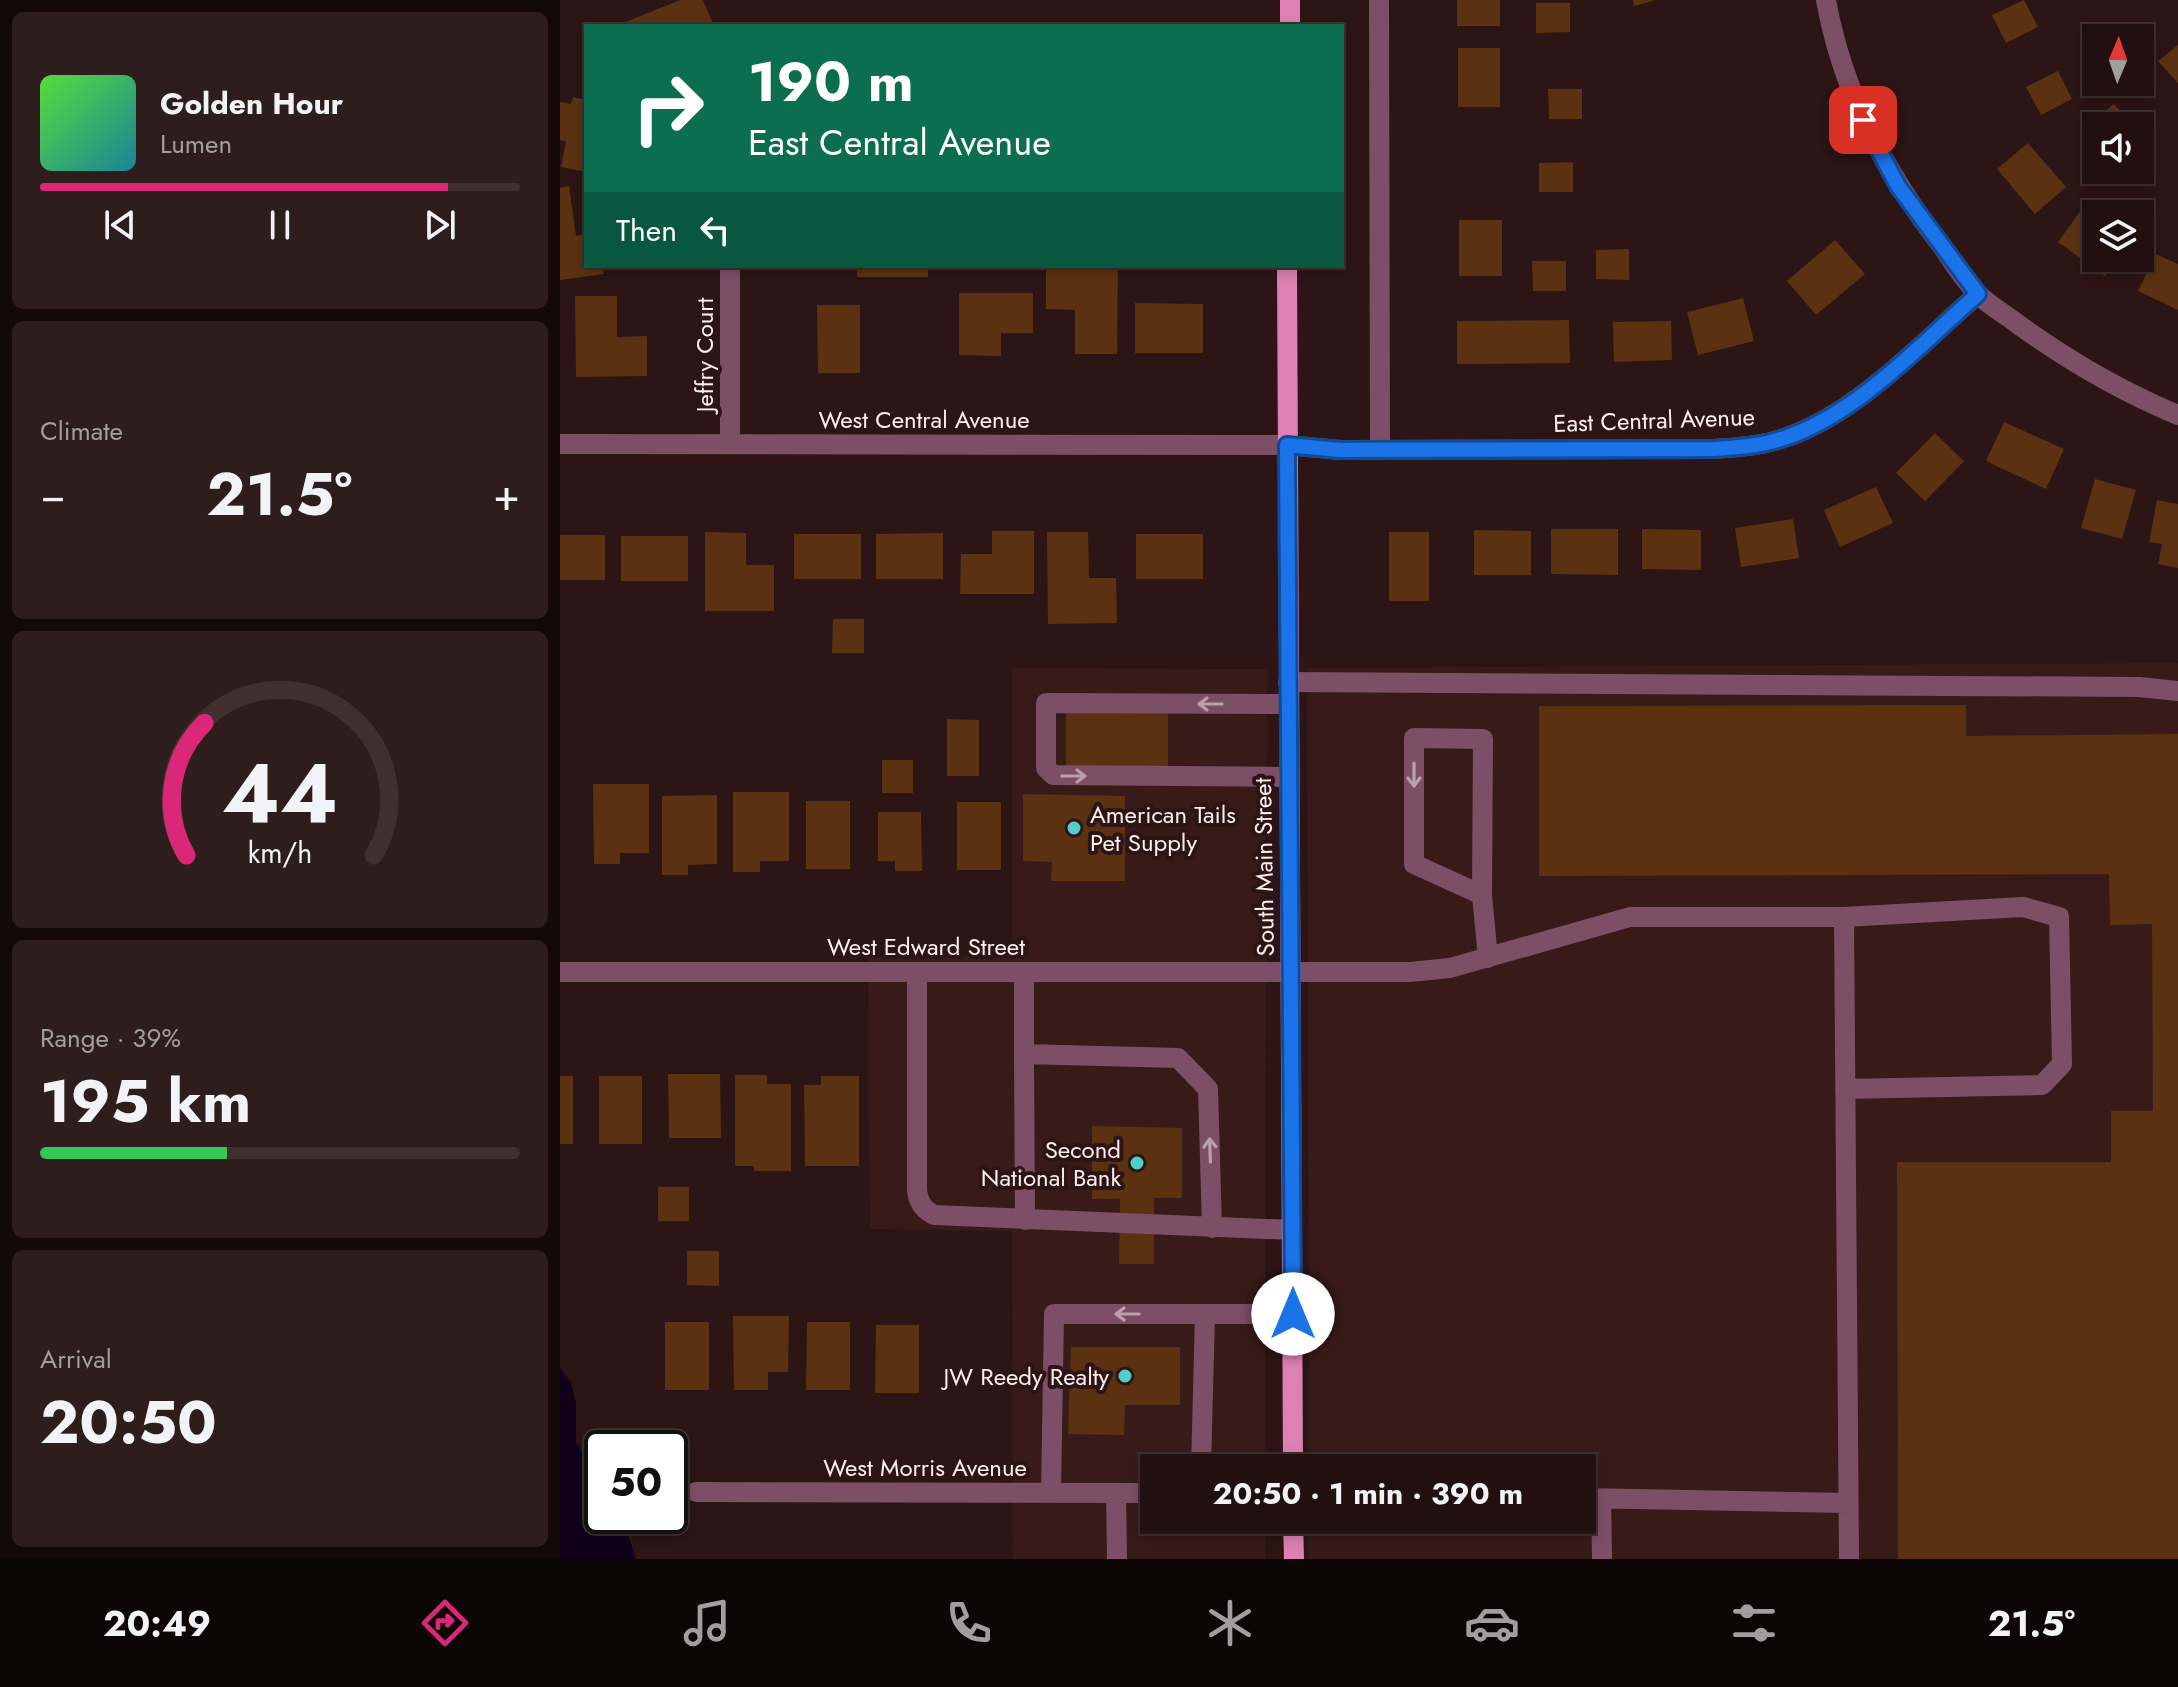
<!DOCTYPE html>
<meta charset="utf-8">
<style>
:root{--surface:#21100f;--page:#2d1e1d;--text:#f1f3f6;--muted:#a29d9e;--line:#3e302f;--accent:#db2777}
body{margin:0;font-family:Jost,sans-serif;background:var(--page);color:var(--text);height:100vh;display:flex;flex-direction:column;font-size:30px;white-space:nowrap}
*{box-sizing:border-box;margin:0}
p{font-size:26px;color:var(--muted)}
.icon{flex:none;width:44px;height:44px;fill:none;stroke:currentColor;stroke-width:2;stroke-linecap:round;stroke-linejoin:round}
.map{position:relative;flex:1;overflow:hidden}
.drawer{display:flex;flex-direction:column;gap:12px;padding:12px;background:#120908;width:560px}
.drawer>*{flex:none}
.top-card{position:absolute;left:24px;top:24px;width:760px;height:244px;border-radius:0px;box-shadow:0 4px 12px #0003,0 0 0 2px var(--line);background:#0b6e4f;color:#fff;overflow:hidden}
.needle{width:52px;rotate:2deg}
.controls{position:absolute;left:1522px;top:24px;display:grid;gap:16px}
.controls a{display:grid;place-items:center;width:72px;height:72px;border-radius:0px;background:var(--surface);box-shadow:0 4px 12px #0003,0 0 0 2px var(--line);font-size:40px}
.speed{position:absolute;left:24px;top:1430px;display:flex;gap:16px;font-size:40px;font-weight:700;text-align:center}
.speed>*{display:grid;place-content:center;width:104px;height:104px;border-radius:50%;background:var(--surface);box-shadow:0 4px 12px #0003,0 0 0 2px var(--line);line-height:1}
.speed .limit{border:4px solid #111;border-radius:12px;background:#fff;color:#111}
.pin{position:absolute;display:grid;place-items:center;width:68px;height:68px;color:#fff;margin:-34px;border-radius:16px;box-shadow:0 4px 12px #0006}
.me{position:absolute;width:88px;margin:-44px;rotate:0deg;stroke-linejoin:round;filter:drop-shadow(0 0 6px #0008)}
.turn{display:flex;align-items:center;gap:28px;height:168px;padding:0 32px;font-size:36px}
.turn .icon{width:104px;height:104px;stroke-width:2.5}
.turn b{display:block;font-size:56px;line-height:68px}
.then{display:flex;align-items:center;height:76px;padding:0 32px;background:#0003;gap:16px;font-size:30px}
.big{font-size:60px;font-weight:700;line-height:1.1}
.drawer .card{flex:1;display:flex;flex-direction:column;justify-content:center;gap:12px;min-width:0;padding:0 28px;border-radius:12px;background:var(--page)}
.drawer .dial{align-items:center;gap:0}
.dial svg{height:208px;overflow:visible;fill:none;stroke:var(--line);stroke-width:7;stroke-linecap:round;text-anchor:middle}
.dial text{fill:var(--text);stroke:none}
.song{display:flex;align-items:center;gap:24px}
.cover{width:96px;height:96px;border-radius:12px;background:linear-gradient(135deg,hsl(110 70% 55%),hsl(190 70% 35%))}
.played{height:8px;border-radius:4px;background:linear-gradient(90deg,var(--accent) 85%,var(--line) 85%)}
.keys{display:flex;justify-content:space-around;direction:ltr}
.heat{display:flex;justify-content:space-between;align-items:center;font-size:44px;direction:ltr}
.charge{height:12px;border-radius:6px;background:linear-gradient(90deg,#34c759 39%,var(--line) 0)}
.trip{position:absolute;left:580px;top:1454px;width:456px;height:80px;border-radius:0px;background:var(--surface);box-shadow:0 4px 12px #0003,0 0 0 2px var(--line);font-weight:700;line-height:80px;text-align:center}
.dock{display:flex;height:128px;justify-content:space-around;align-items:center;background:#0d0606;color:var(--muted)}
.dock .icon{width:56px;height:56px}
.dock .on{color:var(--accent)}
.dock b{font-size:36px;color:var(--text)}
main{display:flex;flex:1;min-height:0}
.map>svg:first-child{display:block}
</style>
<main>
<section class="drawer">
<div class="card">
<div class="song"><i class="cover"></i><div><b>Golden Hour</b><p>Lumen</p></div></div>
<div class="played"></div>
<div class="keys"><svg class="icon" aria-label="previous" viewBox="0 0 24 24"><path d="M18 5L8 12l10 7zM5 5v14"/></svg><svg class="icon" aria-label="pause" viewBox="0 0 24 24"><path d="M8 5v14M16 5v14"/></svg><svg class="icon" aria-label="next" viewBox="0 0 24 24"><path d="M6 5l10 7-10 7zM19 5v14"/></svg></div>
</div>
<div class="card"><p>Climate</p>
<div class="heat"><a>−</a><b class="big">21.5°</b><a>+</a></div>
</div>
<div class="card dial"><svg viewBox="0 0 100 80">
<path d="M14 69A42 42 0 1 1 86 69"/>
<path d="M14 69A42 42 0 0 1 21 18" stroke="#db2777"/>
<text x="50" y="56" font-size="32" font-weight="700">44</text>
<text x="50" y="72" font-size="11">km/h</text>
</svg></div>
<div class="card"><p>Range · 39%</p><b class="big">195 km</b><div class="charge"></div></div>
<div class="card"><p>Arrival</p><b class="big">20:50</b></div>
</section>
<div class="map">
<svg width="1618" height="1559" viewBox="0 0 1618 1559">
<rect width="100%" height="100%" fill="#2c1514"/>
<path fill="#381a19" d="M1618,663V1559H749V1520H1022V1468H749L747,668Z
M452,668L707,669L705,1468H594V1520H705V1559H453L452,1231L310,1229L308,956H452Z"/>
<path fill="#10001b" d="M0,1368L11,1383L16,1403V1443L42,1480V1516H62L76,1559H0Z"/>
<path fill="#5a3211" d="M120,0H143L154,26H56Z
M897,0H940V26H897Z
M1073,0H1093V1L1074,6Z
M1464,0L1478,27L1446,43L1432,15Z
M976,3H1010V32L976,33Z
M1618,45V83L1598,61Z
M898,48H940V107H898Z
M1498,71L1512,99L1481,115L1466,87Z
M988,89H1022V119H989Z
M13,97L26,100V172L1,167L6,141L0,140V102L11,104Z
M1554,104L1573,126H1536V138L1527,127Z
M1468,143L1506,187L1475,214L1437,169Z
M1013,162V192H979V163Z
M9,186L16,236L26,234V266H42L44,274L0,280V188Z
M1522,209L1536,219V258H1559L1545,276L1498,242Z
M899,220H942V276H899Z
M1275,240L1305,274L1256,315L1227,281Z
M1069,249V280L1036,279V250Z
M1596,254L1618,264V310L1578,291Z
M972,261H1006V291H973Z
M297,266H368V277H297Z
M486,266H558L557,354H515V310L486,309Z
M399,293H473V333H441V356L399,355Z
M15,296H57V337L87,336V376L16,377Z
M1183,298L1194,341L1138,355L1127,312Z
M575,303L643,304V353H575Z
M257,305H300V373H258Z
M1009,320L1010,363L897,364V321Z
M1111,321L1112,360L1054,362L1053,322Z
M1444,422L1504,449L1486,489L1426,461Z
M1375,433L1404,461L1365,501L1336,473Z
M1535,479L1576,490L1562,539L1521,528Z
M1316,487L1333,523L1280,547L1264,510Z
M1597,500L1618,504V568L1598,564L1602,544L1589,542Z
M1233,519L1239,558L1181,567L1175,528Z
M991,529H1058V575L991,574Z
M1082,529L1141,530V570L1082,569Z
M914,530L971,531V575H914Z
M432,531H474V594H400L401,554H432Z
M145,532L186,533V565H214V611H145Z
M487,532H528L529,578H556L557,623L488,624Z
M829,532H869V601H829Z
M383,533V579H316V534Z
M234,534H301V579H234Z
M576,534H643V579H576Z
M0,535H45V580H0Z
M61,536H128V581H61Z
M273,619H304V653H272Z
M1406,705V736L1618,734V1559H1338L1337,1162H1551V1111H1593L1592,924L1550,925L1549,874L979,876V706Z
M506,711L608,712V769L506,770Z
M387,719L419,720V776H387Z
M322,760H353V793H322Z
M33,784H89V853H60V864H34Z
M173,792H229V861H200V872H173Z
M463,794L565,796V881H491L492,862L463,861Z
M157,795V864L128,865V875H102V796Z
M246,801H290V869H246Z
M397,802H441V870H397Z
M318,812H361L362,871H335V861H318Z
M108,1074H160L161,1138H109Z
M175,1075H207V1084H231V1171H194V1166H175Z
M0,1076H13V1144H0Z
M39,1076H82V1144H39Z
M261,1076H299V1166H245L244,1085H261Z
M532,1126L622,1128V1198H594V1264H559L560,1199H532Z
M98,1187H129V1221H98Z
M127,1251H159V1286L127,1285Z
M173,1316H229L228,1372H208V1390H174Z
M105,1322H149V1390H105Z
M247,1322H290V1390H246Z
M316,1325H359V1393H315Z
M511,1347H620V1405H565L564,1435L508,1434Z"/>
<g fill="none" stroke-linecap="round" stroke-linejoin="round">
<path stroke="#7c4f67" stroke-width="20" d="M819,0L820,449
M1266,0C1283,94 1326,174 1384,249C1394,264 1404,280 1417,293C1427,304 1443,313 1455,322C1507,360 1558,390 1618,415
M170,266V444
M0,444L727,445L780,450L1154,449C1179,447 1203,446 1227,437C1297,413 1362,343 1418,294
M728,682L1579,687L1618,691
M728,704L486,703V768L493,775L729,777
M922,895L854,864V738L923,739L922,895L928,958
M1284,917L1463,907L1499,917L1502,1064L1482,1085L1285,1089
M0,972H850L890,968L1070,917H1284L1289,1559
M357,972V1191C359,1203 363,1209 374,1215L732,1230
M464,972V1054L618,1058L648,1089L652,1228
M464,1054L465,1220
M641,1468L645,1314
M136,1492L594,1493
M491,1493L494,1314H733
M556,1493L557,1559
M1022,1498L1288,1503
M1041,1499L1042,1559"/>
<path stroke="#dd80b2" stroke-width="20" d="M730,26V0
M727,266L733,1468
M733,1520L734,1559"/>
</g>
<defs><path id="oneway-shaft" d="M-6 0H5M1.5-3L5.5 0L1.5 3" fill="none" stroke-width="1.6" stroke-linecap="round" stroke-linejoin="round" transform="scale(2)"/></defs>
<g stroke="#bc9faa">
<use href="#oneway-shaft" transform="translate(650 704) rotate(-180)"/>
<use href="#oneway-shaft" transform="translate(854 775) rotate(90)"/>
<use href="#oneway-shaft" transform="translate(514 776)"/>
<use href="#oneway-shaft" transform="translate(650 1150) rotate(-92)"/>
<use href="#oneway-shaft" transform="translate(567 1314) rotate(-180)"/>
</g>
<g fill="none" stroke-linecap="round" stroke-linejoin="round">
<defs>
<path id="route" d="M733,1314L727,445L780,450L1154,449C1179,447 1203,446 1227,437C1298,413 1362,343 1418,294L1338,186L1303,120"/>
</defs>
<use href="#route" stroke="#114b97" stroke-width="20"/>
<use href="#route" stroke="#1a73e8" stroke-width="14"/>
</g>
<g fill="#52cdce" stroke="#2c1514" stroke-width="3">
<circle cx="514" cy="828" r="8"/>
<circle cx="577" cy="1163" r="8"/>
<circle cx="565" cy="1376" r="8"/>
</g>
<g text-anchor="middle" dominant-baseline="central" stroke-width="8" stroke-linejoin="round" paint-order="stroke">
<g font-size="24" fill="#fdefee" stroke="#2c1514">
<text transform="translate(144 355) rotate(-90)">Jeffry Court</text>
<text x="364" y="419">West Central Avenue</text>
<text transform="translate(1094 420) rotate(-2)">East Central Avenue</text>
<text transform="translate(704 867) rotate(-91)">South Main Street</text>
<text x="366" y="946">West Edward Street</text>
<text x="365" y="1467">West Morris Avenue</text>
</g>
<g font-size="24" fill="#fdefee" stroke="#2c1514" text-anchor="end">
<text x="530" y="814" text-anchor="start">American Tails<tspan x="530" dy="28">Pet Supply</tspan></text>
<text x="561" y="1149">Second<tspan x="561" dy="28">National Bank</tspan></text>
<text x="549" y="1376">JW Reedy Realty</text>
</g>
</g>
</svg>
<div class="controls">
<a><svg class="needle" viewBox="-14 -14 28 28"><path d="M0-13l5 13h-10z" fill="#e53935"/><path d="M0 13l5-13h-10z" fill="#a29d9e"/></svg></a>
<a><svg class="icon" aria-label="sound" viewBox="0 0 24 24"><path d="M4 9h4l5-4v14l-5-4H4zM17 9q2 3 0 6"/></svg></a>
<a><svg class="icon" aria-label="layers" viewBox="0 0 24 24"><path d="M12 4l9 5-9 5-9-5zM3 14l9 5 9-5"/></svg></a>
</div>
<div class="speed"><div class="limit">50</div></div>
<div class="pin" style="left:1303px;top:120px;background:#d93025"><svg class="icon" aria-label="arrive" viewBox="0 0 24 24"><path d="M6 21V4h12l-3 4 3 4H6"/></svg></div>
<svg class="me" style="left:733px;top:1314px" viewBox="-20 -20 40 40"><circle r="19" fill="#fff"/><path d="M0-13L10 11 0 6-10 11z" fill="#1a73e8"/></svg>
<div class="trip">20:50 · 1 min · 390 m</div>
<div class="top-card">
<div class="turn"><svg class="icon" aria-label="right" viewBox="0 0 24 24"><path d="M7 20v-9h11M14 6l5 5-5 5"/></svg><div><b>190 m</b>East Central Avenue</div></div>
<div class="then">Then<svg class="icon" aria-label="left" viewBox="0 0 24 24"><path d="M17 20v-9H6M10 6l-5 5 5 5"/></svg></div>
</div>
</div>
</main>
<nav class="dock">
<b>20:49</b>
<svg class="icon on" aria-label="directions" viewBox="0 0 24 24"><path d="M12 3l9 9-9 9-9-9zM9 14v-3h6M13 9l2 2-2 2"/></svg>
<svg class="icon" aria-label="music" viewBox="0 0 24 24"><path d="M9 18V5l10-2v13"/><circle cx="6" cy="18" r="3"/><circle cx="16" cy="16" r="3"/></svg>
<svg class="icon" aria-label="phone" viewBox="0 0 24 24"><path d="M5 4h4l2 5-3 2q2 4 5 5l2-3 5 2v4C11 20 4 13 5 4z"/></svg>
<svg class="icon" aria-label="climate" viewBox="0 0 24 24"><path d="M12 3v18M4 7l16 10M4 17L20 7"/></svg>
<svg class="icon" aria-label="car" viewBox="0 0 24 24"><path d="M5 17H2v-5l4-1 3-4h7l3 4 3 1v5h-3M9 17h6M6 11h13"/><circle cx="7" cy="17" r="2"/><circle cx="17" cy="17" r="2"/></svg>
<svg class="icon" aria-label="filters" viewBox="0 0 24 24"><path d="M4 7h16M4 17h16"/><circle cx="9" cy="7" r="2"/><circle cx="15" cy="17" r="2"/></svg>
<b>21.5°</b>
</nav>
